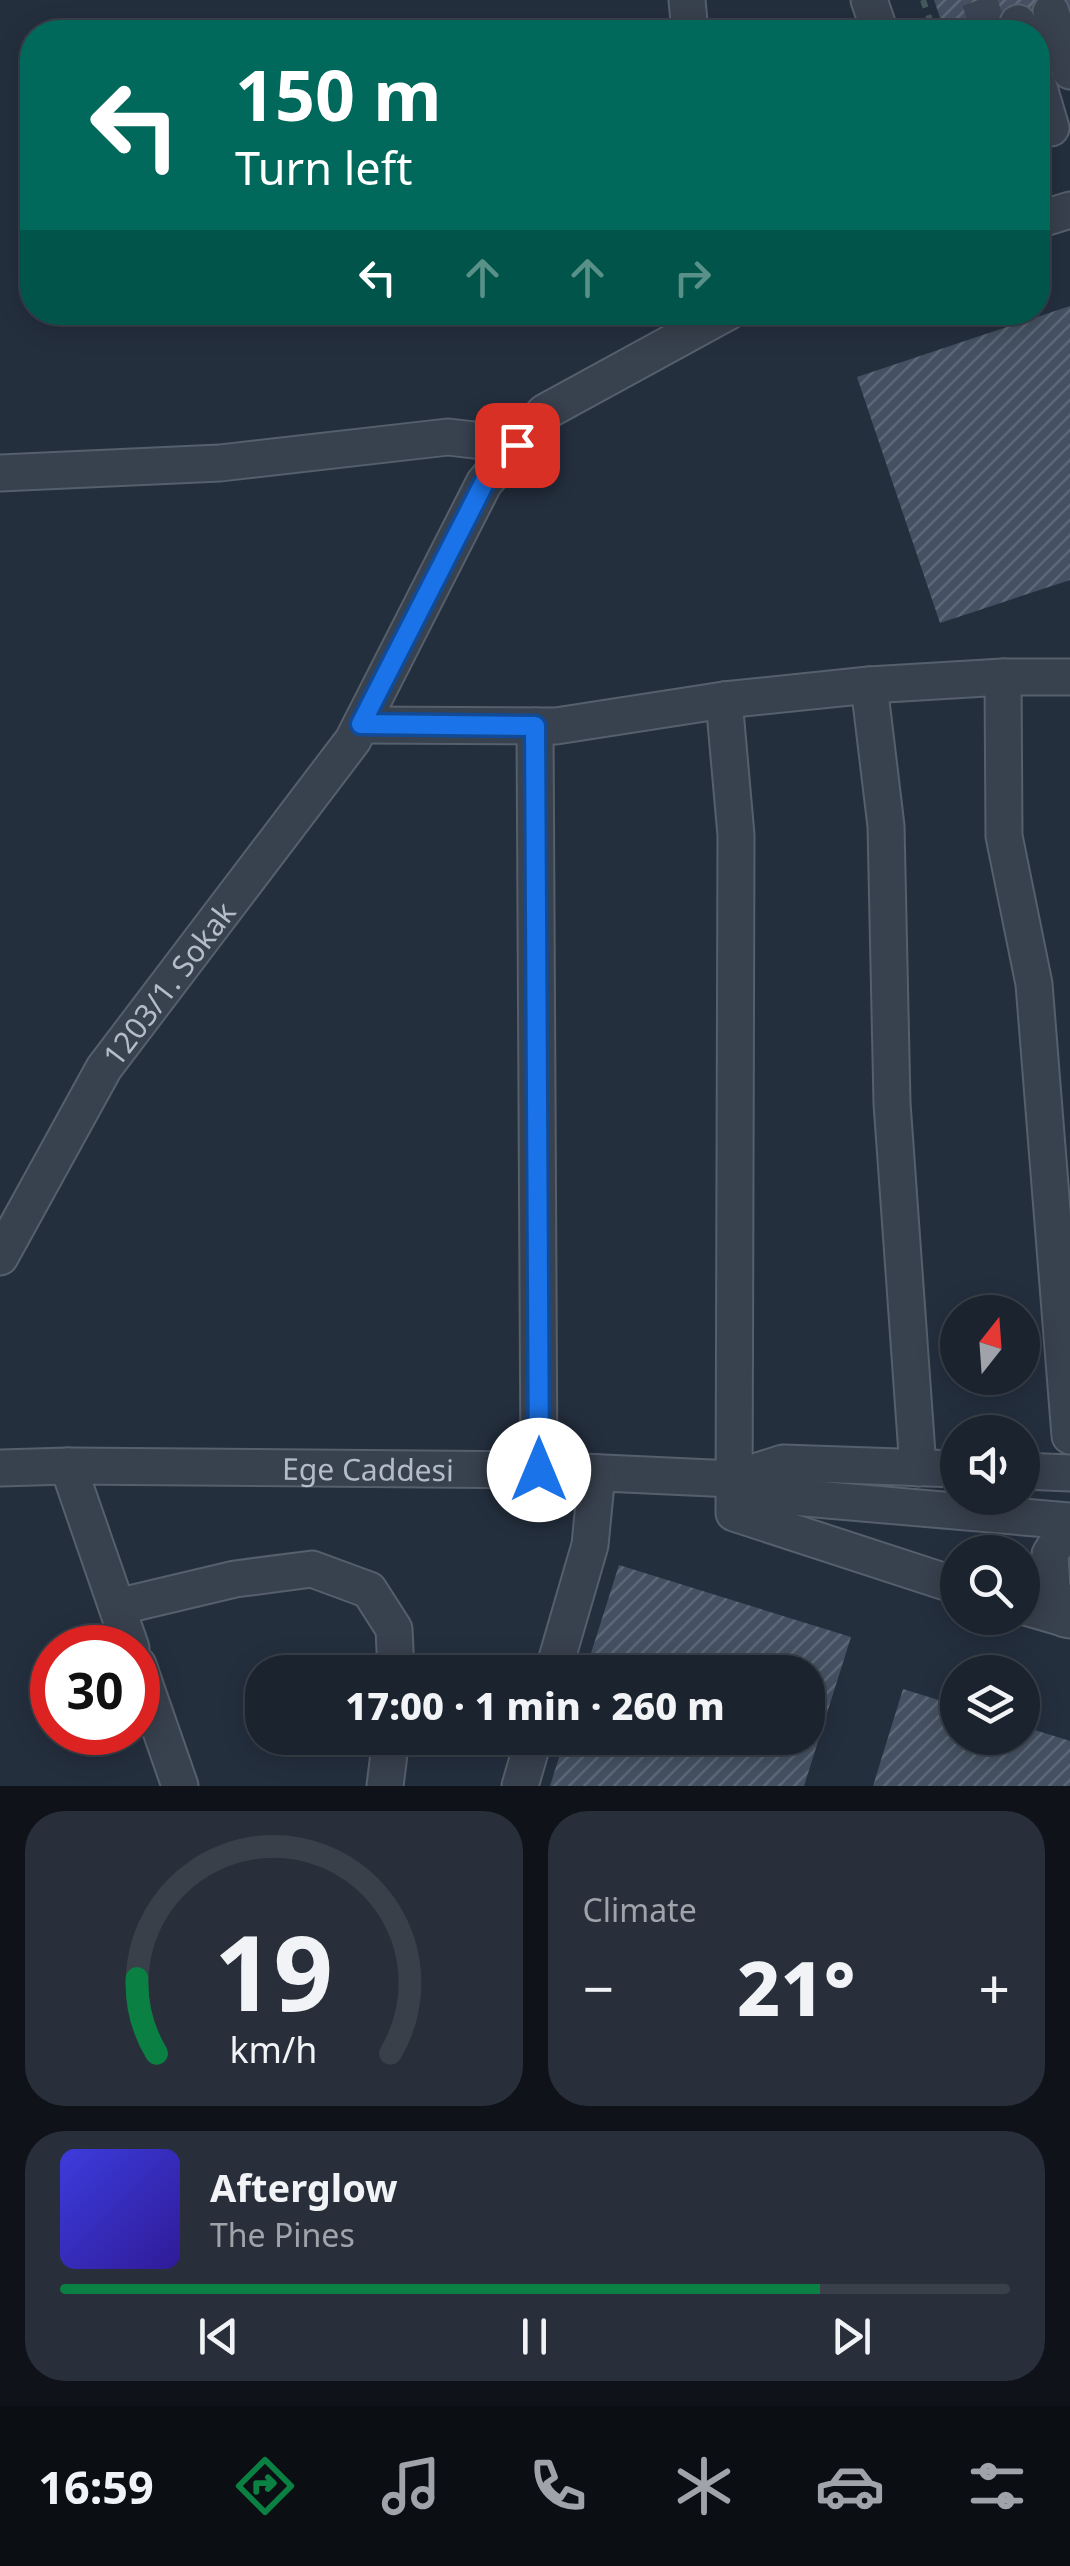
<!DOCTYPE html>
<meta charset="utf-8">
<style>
:root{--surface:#1b232e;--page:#282f3a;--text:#f1f3f6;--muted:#a0a4aa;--line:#39404a;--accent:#0b8043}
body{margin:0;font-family:"Noto Sans",sans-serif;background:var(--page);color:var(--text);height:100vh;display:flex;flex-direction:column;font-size:38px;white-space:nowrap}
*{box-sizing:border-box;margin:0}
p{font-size:32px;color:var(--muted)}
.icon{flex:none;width:55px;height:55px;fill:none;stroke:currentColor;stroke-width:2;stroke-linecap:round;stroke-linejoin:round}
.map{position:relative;height:1786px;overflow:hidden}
.drawer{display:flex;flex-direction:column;gap:25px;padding:25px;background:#0f1319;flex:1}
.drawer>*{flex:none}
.banner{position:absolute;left:20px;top:20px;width:1030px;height:305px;border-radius:40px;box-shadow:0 5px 25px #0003,0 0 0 2px var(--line);background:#00695c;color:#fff;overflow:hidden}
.needle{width:65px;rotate:17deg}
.tools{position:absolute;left:940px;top:1295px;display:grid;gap:20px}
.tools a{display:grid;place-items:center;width:100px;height:100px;border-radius:50%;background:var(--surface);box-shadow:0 5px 25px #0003,0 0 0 2px var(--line);font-size:50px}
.speed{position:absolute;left:30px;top:1625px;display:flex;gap:20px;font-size:50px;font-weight:700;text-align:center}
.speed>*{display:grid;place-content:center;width:130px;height:130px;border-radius:50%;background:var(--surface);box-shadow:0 5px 25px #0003,0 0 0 2px var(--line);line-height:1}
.speed .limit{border:15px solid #d22;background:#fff;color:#111}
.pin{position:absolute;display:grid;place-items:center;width:85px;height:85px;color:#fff;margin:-42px;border-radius:20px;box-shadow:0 5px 15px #0006}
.me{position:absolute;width:110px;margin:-55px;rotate:0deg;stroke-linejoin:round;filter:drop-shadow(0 0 8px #0008)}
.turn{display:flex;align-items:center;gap:35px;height:210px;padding:0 50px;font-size:45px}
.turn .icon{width:130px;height:130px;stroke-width:2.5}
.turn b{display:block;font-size:70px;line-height:85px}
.lanes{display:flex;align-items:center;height:95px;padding:0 50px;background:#0003;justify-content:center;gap:50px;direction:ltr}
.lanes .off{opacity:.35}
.big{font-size:75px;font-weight:800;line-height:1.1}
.drawer .tile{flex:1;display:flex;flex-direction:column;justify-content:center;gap:15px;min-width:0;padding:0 35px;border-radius:40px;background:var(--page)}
.drawer .dial{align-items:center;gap:0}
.dial svg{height:260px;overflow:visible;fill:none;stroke:var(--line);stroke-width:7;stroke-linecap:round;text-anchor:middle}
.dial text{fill:var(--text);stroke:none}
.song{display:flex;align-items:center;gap:30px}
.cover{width:120px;height:120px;border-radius:15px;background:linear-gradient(135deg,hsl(240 70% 55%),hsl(250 70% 35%))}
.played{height:10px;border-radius:5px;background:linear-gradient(90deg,var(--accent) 80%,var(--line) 80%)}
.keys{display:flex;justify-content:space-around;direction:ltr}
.heat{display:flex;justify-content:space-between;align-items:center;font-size:55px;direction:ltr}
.drawer .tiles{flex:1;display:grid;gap:25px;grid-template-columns:1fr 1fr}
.tile:last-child{grid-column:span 2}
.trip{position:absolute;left:245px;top:1655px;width:580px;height:100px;border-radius:40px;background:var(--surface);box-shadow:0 5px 25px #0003,0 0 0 2px var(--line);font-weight:800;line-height:100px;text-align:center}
.dock{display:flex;height:160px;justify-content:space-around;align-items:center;background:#0b0e12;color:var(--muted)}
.dock .icon{width:70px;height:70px}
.dock .selected{color:var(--accent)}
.dock b{font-size:45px;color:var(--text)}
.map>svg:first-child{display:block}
</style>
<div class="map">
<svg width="1070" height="1786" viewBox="0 0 1070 1786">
<defs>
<pattern id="building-hatch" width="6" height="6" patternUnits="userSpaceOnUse" patternTransform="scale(2.5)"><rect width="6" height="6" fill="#455162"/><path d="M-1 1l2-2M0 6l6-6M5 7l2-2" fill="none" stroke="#5d6877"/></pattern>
</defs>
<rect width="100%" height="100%" fill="#242f3e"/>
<path fill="url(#building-hatch)" d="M934,0H1070V6L988,32H945Z
M1070,306V580L940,623L857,377Z
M619,1565L851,1637L804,1786H550L565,1738H808V1672H585Z
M903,1689L958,1706V1738H1022V1726L1070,1741V1786H873Z"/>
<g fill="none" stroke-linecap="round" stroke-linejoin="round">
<path stroke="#3a4453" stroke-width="35" stroke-dasharray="35 18" stroke-linecap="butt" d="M979,0L990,32"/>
<defs>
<g id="minor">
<path d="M687,0L690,32"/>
<path d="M869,0L880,32"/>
<path d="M1051,12L1070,71"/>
<path d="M1018,23L1021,32"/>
<path d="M1038,84L1051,128"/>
<path d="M1038,220L1070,210"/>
<path d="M0,473L220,463L448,437L517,445"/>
<path d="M1003,677L1004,836L1034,984L1070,1436"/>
<path d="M869,685L886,826L892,1103L918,1468"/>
<path d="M724,700L736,835L734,1513L958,1586"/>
<path d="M361,725L556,726L724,700L869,685L1003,677H1070"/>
<path d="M535,726L539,1470"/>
<path id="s1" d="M0,1257L104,1068L353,740L484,483L545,412L728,312"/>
<path d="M68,1466L131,1648"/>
<path id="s2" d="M0,1468L68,1466L539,1470L733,1479L793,1497L1070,1521"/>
<path d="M1022,1471L1070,1473"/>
<path d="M733,1479L783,1463L958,1469"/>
<path d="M1022,1606L1070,1620"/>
<path d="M117,1607L235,1579L312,1569L369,1590L394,1629L396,1672"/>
<path d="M1065,1619L1052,1588L1050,1554L1070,1523"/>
<path d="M138,1665L180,1786"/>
<path d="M553,1672L590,1545L597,1473"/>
<path d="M385,1786L391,1738"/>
<path d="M520,1786L534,1738"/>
</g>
</defs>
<use href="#minor" stroke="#565f6c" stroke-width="39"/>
<path stroke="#44595c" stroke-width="6" stroke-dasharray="8 8" stroke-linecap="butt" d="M923,0L934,32"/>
<use href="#minor" stroke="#38414e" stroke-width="35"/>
</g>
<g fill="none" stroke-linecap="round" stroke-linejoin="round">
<defs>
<path id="route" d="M517,445L484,483L361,724L535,726L539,1470"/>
</defs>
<use href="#route" stroke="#114b97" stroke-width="25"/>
<use href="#route" stroke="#1a73e8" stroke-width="18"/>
</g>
<g text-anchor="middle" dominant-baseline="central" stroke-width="8" stroke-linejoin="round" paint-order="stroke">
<g font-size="30" fill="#b4bcc9" stroke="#1d2633">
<text stroke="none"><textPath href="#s1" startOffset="322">1203/1. Sokak</textPath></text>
<text stroke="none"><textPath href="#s2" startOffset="368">Ege Caddesi</textPath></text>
</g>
</g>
</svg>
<div class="tools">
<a><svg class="needle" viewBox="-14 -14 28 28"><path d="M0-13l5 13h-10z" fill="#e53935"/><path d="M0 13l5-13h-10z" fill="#a0a4aa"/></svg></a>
<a><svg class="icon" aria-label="sound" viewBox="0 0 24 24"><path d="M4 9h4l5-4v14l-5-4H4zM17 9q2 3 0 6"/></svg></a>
<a><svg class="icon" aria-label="search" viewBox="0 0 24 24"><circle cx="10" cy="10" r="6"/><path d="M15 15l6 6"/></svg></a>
<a><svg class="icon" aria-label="layers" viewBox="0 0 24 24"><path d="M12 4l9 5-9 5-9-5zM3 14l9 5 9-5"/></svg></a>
</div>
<div class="speed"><div class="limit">30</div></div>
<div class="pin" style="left:517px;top:445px;background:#d93025"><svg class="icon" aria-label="arrive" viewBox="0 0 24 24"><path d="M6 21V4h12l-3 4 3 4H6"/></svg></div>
<svg class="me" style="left:539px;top:1470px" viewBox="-20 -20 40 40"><circle r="19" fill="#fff"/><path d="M0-13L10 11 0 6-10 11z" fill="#1a73e8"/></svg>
<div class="trip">17:00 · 1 min · 260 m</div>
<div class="banner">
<div class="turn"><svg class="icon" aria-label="left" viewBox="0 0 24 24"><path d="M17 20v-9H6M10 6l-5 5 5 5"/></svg><div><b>150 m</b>Turn left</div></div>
<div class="lanes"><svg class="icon" aria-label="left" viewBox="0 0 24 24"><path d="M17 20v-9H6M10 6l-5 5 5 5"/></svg><svg class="icon off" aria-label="ahead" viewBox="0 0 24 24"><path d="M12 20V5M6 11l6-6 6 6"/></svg><svg class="icon off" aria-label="ahead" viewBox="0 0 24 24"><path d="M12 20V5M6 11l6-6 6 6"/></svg><svg class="icon off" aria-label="right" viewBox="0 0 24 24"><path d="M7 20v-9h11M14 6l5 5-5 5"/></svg></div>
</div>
</div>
<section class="drawer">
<div class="tiles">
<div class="tile dial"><svg viewBox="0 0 100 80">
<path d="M14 69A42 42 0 1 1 86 69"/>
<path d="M14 69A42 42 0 0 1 8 46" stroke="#0b8043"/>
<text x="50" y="56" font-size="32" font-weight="700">19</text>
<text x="50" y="72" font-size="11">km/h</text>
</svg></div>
<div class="tile"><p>Climate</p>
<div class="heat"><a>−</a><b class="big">21°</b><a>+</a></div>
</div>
<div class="tile">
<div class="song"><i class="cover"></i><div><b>Afterglow</b><p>The Pines</p></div></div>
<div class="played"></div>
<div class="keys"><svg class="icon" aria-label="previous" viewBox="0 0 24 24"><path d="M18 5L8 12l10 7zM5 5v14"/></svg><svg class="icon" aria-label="pause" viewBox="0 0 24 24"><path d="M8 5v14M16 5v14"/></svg><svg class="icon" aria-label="next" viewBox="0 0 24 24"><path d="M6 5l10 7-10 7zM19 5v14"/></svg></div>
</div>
</div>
</section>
<nav class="dock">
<b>16:59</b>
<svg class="icon selected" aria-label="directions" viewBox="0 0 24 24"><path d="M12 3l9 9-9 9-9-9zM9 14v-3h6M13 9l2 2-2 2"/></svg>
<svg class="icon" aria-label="music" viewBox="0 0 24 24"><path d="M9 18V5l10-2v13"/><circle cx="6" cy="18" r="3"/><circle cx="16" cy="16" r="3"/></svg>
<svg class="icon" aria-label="phone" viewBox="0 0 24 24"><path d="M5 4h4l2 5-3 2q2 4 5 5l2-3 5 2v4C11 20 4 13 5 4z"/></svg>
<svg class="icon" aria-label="climate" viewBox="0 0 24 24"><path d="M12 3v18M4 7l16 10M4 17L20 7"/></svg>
<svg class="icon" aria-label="car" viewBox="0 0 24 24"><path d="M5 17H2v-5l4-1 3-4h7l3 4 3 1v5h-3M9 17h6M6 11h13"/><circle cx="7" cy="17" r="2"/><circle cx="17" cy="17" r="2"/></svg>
<svg class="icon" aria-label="filters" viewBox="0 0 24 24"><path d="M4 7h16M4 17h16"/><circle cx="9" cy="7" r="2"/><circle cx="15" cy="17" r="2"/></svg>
</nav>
